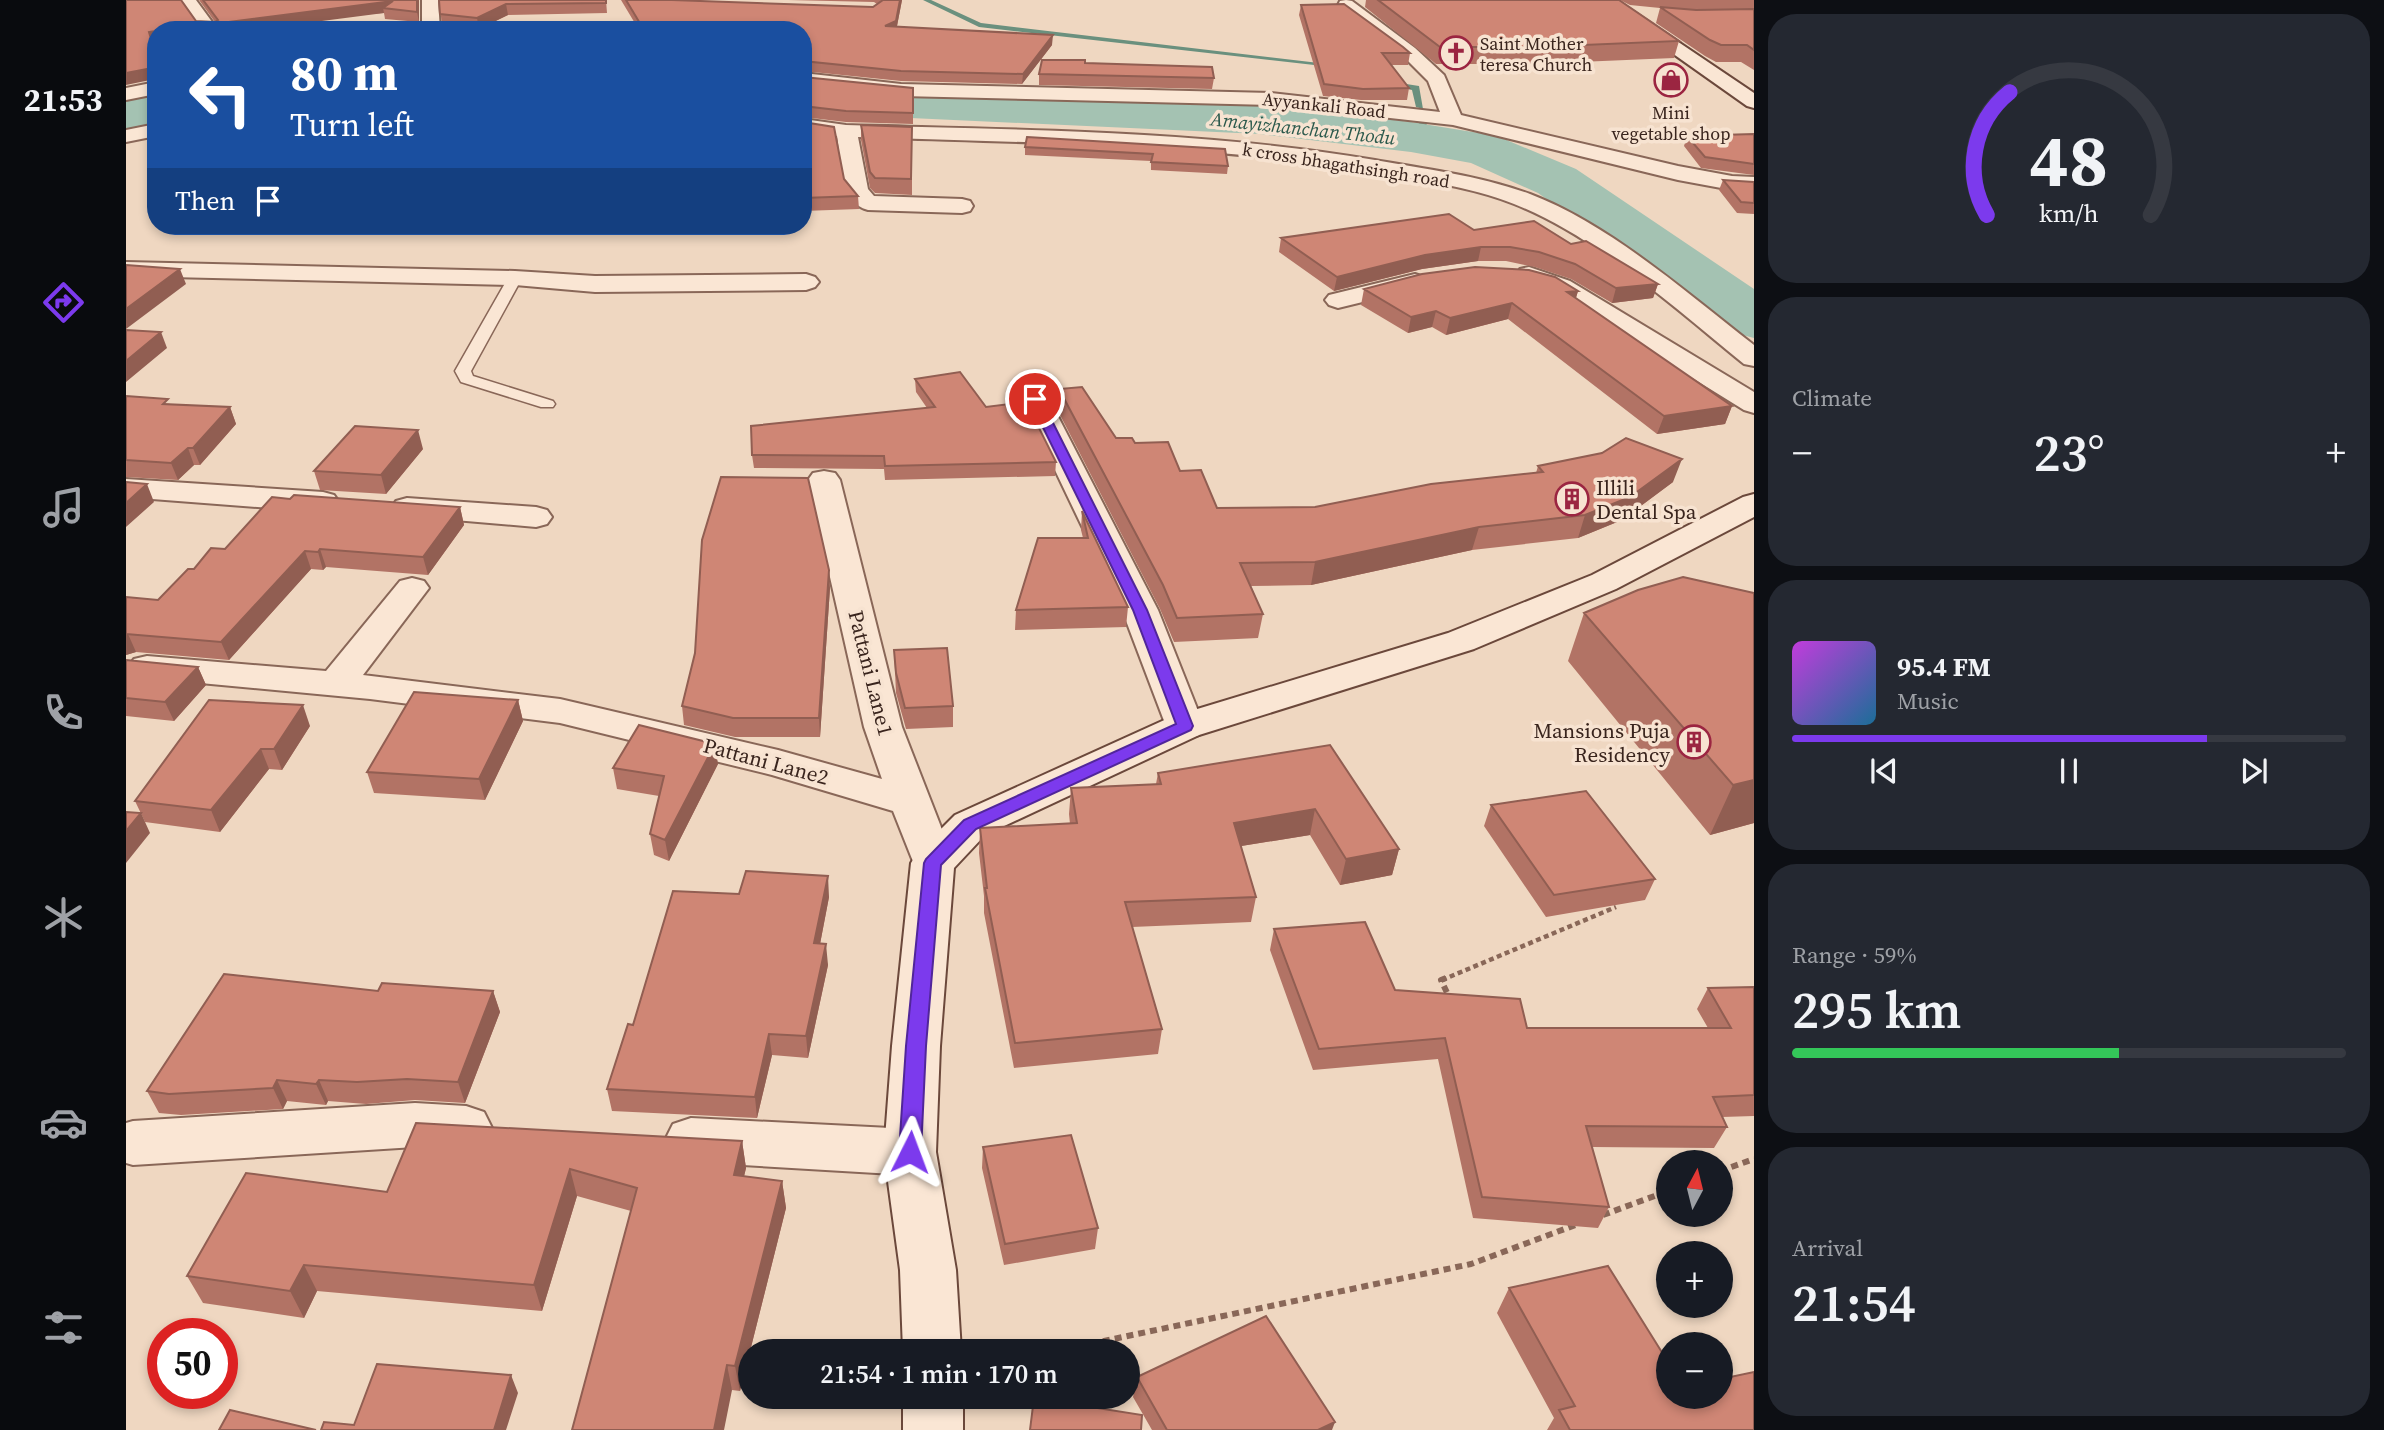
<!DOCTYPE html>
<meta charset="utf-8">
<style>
:root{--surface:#171b24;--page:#242831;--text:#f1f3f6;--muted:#9ea1a6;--line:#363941;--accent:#7c3aed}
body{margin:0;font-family:"Source Serif 4",serif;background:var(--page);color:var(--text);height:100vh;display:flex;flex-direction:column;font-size:26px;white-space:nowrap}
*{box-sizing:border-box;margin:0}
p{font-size:23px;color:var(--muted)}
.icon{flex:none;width:38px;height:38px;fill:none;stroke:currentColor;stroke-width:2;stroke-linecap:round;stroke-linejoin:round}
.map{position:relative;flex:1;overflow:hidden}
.drawer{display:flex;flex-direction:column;gap:14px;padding:14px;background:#0d0f14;width:630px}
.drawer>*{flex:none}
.banner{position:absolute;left:21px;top:21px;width:665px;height:214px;border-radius:28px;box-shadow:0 4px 10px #0003;background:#1a4fa0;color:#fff;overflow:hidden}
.needle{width:46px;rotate:7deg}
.buttons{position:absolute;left:1530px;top:1150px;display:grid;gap:14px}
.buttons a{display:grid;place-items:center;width:77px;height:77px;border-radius:50%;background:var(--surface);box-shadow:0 4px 10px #0003;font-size:35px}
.speed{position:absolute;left:21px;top:1318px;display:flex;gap:14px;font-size:35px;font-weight:700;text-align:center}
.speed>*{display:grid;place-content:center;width:91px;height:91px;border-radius:50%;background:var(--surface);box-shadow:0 4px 10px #0003;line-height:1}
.speed .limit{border:10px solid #d22;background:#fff;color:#111}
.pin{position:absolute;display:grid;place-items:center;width:60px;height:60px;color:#fff;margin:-30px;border:4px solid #fff;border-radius:50%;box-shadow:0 2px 7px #0007}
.me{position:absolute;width:77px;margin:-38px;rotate:3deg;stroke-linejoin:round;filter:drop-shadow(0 0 5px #0008)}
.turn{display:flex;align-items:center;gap:24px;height:147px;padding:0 28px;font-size:32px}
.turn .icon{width:91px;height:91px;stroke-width:2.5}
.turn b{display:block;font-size:49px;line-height:60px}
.then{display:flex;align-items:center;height:66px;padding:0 28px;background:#0003;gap:14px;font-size:26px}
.big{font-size:52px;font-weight:600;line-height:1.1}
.drawer .card{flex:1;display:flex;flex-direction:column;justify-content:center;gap:10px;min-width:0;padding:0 24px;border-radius:28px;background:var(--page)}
.drawer .dial{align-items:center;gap:0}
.dial svg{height:182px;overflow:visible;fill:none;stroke:var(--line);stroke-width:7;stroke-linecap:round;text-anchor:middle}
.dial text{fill:var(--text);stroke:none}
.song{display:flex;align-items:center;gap:21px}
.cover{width:84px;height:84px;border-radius:10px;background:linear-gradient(135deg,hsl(290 70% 55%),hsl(200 70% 35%))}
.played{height:7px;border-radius:4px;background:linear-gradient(90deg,var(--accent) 75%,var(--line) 75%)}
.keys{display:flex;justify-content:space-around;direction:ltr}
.heat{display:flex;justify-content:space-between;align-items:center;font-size:38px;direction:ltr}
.charge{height:10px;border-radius:5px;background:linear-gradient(90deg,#34c759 59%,var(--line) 0)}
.trip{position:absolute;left:612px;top:1339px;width:402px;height:70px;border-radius:35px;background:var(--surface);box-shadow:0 4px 10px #0003;font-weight:600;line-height:70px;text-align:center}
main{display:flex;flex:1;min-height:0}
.menu{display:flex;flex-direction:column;width:126px;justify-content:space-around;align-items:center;background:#090b0e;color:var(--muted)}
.menu .icon{width:49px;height:49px}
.menu .current{color:var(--accent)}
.menu b{font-size:32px;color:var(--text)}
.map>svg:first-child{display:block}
</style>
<main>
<nav class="menu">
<b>21:53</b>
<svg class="icon current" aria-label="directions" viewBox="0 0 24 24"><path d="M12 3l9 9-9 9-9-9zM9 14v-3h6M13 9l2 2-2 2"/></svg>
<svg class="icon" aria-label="music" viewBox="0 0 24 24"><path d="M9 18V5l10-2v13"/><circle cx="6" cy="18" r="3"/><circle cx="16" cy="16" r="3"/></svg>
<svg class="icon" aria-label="phone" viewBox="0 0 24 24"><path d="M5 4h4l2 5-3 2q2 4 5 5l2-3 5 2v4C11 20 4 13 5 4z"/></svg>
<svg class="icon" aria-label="climate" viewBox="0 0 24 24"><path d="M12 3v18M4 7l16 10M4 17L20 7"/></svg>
<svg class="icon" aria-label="car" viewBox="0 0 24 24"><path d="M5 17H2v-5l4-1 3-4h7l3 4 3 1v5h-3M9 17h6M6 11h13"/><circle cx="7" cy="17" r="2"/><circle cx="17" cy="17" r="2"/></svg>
<svg class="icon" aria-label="filters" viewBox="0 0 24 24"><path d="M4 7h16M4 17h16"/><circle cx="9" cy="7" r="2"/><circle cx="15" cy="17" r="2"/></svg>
</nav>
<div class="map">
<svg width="1628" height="1430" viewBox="0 0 1628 1430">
<rect width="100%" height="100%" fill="#efd7c1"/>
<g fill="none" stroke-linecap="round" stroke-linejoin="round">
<path fill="#6a907e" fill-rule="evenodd" d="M797,0H805L855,23L1210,65L1206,67L853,27Z
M1261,81L1293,86L1297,109L1290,107L1286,90L1261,85Z
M1294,122L1301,124L1288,139H1282V135Z"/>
<path fill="#a4c2b2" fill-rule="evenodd" d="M677,83L1134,104L1285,122L1359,134L1378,139L1450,169L1628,289V338L1605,332L1412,193L1345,163L1285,152L1134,134L677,113Z
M30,94V124L0,129V99Z"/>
<defs>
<path id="lane" d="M389,274L396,278L345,371L347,376L427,401L429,404L427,407H415L335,382L329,371L382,278Z"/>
<path id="street" d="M54,0H70L92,30H75Z
M296,0H312L314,30H296Z
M1220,0L1226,1L1289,48L1318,75L1335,115L1552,166L1606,176L1628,177V191L1606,190L1552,180L1327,125L1219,113L1145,105L775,96L677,85V73L775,84L1145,93L1314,112L1302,81L1277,56L1214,9L1212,5L1214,1Z
M30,82V94L0,100V88Z
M677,119L720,125C897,130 1073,130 1249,160C1300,169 1355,176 1404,194C1483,224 1561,293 1628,345V366L1618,364C1550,309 1470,236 1388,204C1343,186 1291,180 1244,172C1074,143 903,143 732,137L742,189L748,196L836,199L844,201L847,206L844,211L836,213L742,210C713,203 715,160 711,136L677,131Z
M30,124V136L0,142V130Z
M0,262L389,271L469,276L680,274L689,277L693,282L689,287L680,290L469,292L389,285L0,276Z
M1403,267L1444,281L1628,392V413L1618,410L1426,291L1394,279L1391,274L1394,269Z
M1289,274L1298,277L1302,282L1298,287L1212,308L1203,305L1199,300L1203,295Z
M909,390L919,393L923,399L1032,610L1078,726L1073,735L1059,739L1045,735L1040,726L996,610L895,399L899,393Z
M698,471L709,473L714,480L776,727L829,863L822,874L807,878L792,874L767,811L646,775L434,723L244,699L21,678L8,675L2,667L8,659L21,656L200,671L274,581L286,578L298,581L303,588L237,675L434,699L652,750L756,779L738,727L682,480L687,473Z
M0,479L197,492L208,495L213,502L208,509L197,512L0,497Z
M281,498L410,507L421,510L426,517L421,524L410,527L270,515L265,508L270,501Z
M289,1103L340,1106L358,1112L366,1128L358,1144L340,1150L289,1147L7,1165L0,1163V1123L7,1121Z
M565,1118L784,1129L802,1136L810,1152L802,1168L784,1175L565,1162L547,1156L539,1140L547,1124Z"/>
<path id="secondary" d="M1471,0H1490L1628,93V108L1621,106Z
M1628,494V517L1490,589L1348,649L1073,735L859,835L828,868L814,1046L810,1152L830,1270L835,1351H777L774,1270L758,1152L766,1046L785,863L792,852L829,815L1045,717L1322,633L1466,575L1617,497Z
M777,1396H837V1430H777Z"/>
</defs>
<use href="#lane" stroke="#896758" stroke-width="3"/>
<use href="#street" stroke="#896758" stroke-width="4"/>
<use href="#secondary" stroke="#6b483b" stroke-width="4"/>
<path stroke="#896758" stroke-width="4.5" stroke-dasharray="5 3.5" stroke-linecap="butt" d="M1316,980L1490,907"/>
<path stroke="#896758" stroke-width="6" stroke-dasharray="7 5" stroke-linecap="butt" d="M1320,978L1315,980L1324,999
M1594,1171L1628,1159
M1477,1215L1542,1191
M930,1351L1345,1264L1452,1224"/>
<use href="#lane" fill="#fae6d4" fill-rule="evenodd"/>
<use href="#street" fill="#fae6d4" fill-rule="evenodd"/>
<use href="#secondary" fill="#fae6d4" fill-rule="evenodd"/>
</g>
<path fill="#b27365" d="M0,0L70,21L89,22L73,0H293V22L259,19L258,13L30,30V42L26,43L30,54L29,79Z
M313,0H480L481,13L382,15L353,29L316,25Z
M495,0H546L747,7L751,4L748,2L662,0H776L771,26L926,45L896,84L775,81L677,71V30H513Z
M1240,0H1493L1553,41L1548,58L1405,64H1310L1239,7Z
M1494,0H1628V70L1615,62H1590L1579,56L1530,23L1534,8L1504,5Z
M1175,5L1284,53L1282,65H1265L1283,88L1281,100H1235L1197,96L1173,15Z
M959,63L1088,78L1086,89L913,85V74Z
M677,77L787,88V124L720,122L677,117Z
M677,122L718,179L732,196L733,209L677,211Z
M735,125L786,127V195L749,193L744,188L735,140Z
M1628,134V175L1575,168L1558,146L1561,136Z
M899,147L1099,149L1102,166L1101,174L1025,170V161L899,155Z
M1597,180L1628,182V214L1611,213L1593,190Z
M1348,230L1445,244L1532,284L1527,298L1486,303L1445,279L1409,267L1380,261H1352L1296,269L1208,291L1153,252L1155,238Z
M1238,289L1452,291L1450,298L1606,406L1599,424L1531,434L1382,319L1320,335L1306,327L1282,333L1235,305Z
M789,379L860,407L930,462L929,476L759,480L758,469L628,468L626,455L801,408L790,392Z
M933,389L990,438L1009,443L1054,471L1091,508L1189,507L1410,473L1412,466L1547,482L1496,520L1452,538L1346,550L1185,585L1125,586L1137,614L1132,638L1048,642L1034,609L932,411Z
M0,396L44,404L104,407L110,424L74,465H68L52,480L0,477Z
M297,449L260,494L194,490L188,471Z
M334,507L338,525L302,575L200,567L197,570L185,569L103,660L10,652L0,655V597L32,600L68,569L99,549Z
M956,511L1002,607L1000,627L889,630L890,610L957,538L955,530Z
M704,588L694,737H609L558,725L556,706Z
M1628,593V823L1584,835L1442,661L1458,613Z
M768,650L827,706V727L780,729L770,693Z
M0,660L72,667L80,685L48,721L0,716Z
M392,700L397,721L359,800L248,793L241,772Z
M184,726L156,770L143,769L94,832L19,822L9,801Z
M1204,745L1273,849L1266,875L1214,885L1184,835L1115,846L1130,897L1125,922L1006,927L1036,1029L1032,1054L888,1068L858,913V896L853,853L854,828L944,824L943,814L945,788L1030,784L1032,773Z
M592,764L543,861L528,855L524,834L533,796L491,789L487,768Z
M1365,805L1529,879L1519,900L1420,917L1358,826Z
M613,894L703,897L694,944L702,965L682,1058L646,1055L631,1118L486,1111L481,1089Z
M1148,929L1269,990L1401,1028H1582L1571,1009L1582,988L1628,987V1116L1596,1117L1601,1127L1588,1148L1466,1147L1483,1207L1472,1228L1347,1218L1312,1059L1187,1070L1144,950Z
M252,991H367L374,1012L339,1103L289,1100L240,1104L202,1101L200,1105L161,1101L157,1109L55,1115L33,1113L21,1091Z
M616,1141L620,1168L618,1176L656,1181L660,1208L614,1391L606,1390L505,1211L451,1196L416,1311L191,1291L178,1318L77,1303L61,1276L261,1192Z
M857,1147L972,1228L969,1249L878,1265L856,1168Z
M1383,1288L1542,1396L1595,1379L1628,1430H1421L1428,1418L1371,1313Z
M1011,1377L1206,1430H1026L1007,1397Z"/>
<path fill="#915e52" d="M291,0H293V22L291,12Z
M774,0H776L770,31L759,26Z
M267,1L257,8L258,13L127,30H40Z
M380,4L382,15L353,29L351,18Z
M30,31V42L26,43L23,32Z
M927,35L926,45L896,84L897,74Z
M26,68L29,79L0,85V73Z
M1355,247L1352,261L1296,269L1208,291L1211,277L1299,255Z
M54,269L60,284L0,329V309Z
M1532,284L1527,298L1486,303L1490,288Z
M1452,291L1447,307L1441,292Z
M1386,303L1382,319L1320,335L1324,318Z
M1310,311L1306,327L1282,333L1285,317Z
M35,332L41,348L0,382V361Z
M1606,406L1599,424L1531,434L1538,416Z
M104,407L110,424L74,465L67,448Z
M292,430L297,449L260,494L255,475Z
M62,448L68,465L52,480L45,463Z
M1556,459L1547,482L1496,520L1452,538L1459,515Z
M21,484L28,502L0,527V503Z
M334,507L338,525L302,575L297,557Z
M1353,527L1346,550L1185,585L1189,562Z
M194,549L200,567L197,570L192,552Z
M179,551L185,569L103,660L95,642Z
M703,570L704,588L694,737L693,718Z
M0,634H2L10,652L0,655Z
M72,667L80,685L48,721L39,702Z
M392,700L397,721L359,800L353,779Z
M177,705L184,726L156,770L148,749Z
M589,744L592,764L543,861L539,840Z
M135,749L143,769L94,832L85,810Z
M1628,780V823L1584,835L1607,785Z
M1189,809L1184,835L1103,848L1108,823Z
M15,813L24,833L0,863V831Z
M1273,849L1266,875L1214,885L1220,859Z
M702,876L703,897L690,965L688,943Z
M700,944L702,965L682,1058L680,1036Z
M367,991L374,1012L339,1103L332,1082Z
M643,1034L646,1055L631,1118L629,1097Z
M151,1080L161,1101L157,1109L147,1088Z
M193,1080L202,1101L200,1105L190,1084Z
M616,1141L620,1168L612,1202L608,1175Z
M444,1169L451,1196L416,1311L408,1285Z
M656,1181L660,1208L614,1391L609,1366Z
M178,1265L191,1291L178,1318L164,1291Z
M601,1365L606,1390L598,1430H588Z
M385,1375L392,1393L380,1430H368Z
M1209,1422L1206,1430H1192Z"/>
<path fill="#cf8675" stroke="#915e52" stroke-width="2" d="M0,0H55L70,21L89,22L92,20L77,0H291V12L257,8L267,1L40,30H30V31L23,32L30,55V69L26,68L0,73Z
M313,0H480V3L380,4L351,18L314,14Z
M500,0H546L747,7L757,0H774L770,21L759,26L927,35L897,74L775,71L677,61V50L680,45H677V30H518Z
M1252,0H1493L1553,41L1410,47H1314Z
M1218,4L1277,47L1284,53H1256L1283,88L1237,89L1198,84L1175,5Z
M1534,7L1570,10L1628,9V50L1621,45H1595L1584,40Z
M916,60H959V63L1086,67L1088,78L913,74Z
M677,77L787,88V113L720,111L677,106Z
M677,122L708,127L718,179L732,196L677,198Z
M735,125L786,127L785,179L749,178L744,172Z
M1628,134V164L1579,157L1561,136Z
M901,137L1099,149L1102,166L1025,162L1027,154L899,147Z
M1597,180L1628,182V203L1615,202Z
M1323,214L1348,230L1408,221L1445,244L1460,241L1532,284L1490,288L1449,264L1413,252L1384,247H1355L1299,255L1211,277L1155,238Z
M0,265L54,269L0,309Z
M1349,267L1403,270L1429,277L1452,291L1441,292L1606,406L1538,416L1386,303L1324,318L1310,311L1285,317L1238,289L1296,274Z
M0,330L35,332L0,361Z
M834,372L860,407L900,402L930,462L759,466L758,456L626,455L625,426L809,407L789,379Z
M956,387L990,438H1006L1009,443L1042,442L1054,471L1075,470L1091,508L1189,507L1305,484L1417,472L1412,466L1476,453L1500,438L1556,459L1504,497L1459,515L1353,527L1189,562L1114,563L1137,614L1051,618L1037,585L933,389Z
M0,396L42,399L37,404L104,407L67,448H62L45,463L0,460Z
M229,426L292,430L255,475L188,471Z
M595,477L682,478L703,570L693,718H607L556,706L569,653L576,540Z
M0,482L21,484L0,503Z
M168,495L334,507L297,557L194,549L192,552L179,551L95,642L0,634V597L32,600L62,569H68L85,548L99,549L146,497L164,499Z
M956,511L1002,607L890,610L912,538H962Z
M1557,577L1628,593V780L1607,785L1458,613L1512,590Z
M821,648L827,706L779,708L770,673L768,650Z
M0,660L72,667L39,702L0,698Z
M288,692L392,700L353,779L241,772Z
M83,700L177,705L148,749H135L85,810L9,801Z
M513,725L589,744L539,840L524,834L538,776L487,768Z
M1204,745L1273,849L1220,859L1189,809L1108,823L1130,897L999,902L1036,1029L889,1043L859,888H861L854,828L951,823L945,788L1035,784L1032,773Z
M1460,791L1529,879L1428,895L1365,805Z
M0,812L15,813L0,831Z
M620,871L702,876L688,943L700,944L680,1036L643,1034L629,1097L481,1089L502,1024L507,1025L547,891L613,894Z
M1239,922L1269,990L1394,999L1401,1028H1605L1582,988L1628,987V1095L1587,1097L1601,1127L1460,1126L1483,1207L1356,1197L1319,1038L1193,1049L1148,929Z
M98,974L252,991L256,983L367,991L332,1082L281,1079L231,1082L193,1080L190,1084L151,1080L147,1088L43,1094L21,1091Z
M290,1123L616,1141L608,1175L656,1181L609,1366L601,1365L588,1430H446L511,1188L444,1169L408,1285L178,1265L164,1291L61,1276L120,1173L261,1192Z
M945,1135L972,1228L879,1244L857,1147Z
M1482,1266L1542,1362V1396H1594V1378L1595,1379L1628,1372V1430H1444L1433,1410L1449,1406L1383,1288Z
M1140,1316L1209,1422L1192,1430H1041L1011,1377Z
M251,1364L385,1375L368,1430H195L198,1422L228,1425Z
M908,1398L1016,1415L1015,1430H904Z
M104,1410L190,1430H93Z"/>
<path fill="#7c3aed" stroke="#51269a" stroke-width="2" d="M909,395L915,399L1021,610L1067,726L1065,730L850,829L815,865L800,1046L795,1152L792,1159L784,1162L777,1159L773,1152L780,1046L798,863L800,859L838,820L1050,724L1007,610L903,399Z"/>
<defs>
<symbol id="church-ring" viewBox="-11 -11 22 22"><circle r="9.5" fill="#f7e3d1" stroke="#9b2541" stroke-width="1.5"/><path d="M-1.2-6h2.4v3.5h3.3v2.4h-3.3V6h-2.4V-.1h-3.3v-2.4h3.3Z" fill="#9b2541"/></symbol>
<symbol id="shop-ring" viewBox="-11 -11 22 22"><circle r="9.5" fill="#f7e3d1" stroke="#9b2541" stroke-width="1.5"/><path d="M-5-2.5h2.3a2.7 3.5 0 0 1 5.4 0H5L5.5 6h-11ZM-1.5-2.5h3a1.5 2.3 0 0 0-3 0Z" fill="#9b2541"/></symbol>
<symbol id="building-ring" viewBox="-11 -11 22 22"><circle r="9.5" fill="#f7e3d1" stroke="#9b2541" stroke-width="1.5"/><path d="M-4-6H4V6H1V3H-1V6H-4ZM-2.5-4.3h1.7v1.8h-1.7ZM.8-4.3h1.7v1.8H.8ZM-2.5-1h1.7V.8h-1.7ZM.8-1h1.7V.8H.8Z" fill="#9b2541"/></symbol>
</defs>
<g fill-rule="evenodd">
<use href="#church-ring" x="1311" y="34" width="38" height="38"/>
<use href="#shop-ring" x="1526" y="61" width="38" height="38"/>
<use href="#building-ring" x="1427" y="480" width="38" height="38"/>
<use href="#building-ring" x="1549" y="723" width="38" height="38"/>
</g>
<g text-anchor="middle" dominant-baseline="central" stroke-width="7" stroke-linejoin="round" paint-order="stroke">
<g font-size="18" fill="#39241d" stroke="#f7e3d1" text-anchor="start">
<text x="1354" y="43">Saint Mother<tspan x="1354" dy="21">teresa Church</tspan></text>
<text x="1545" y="112" text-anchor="middle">Mini<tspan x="1545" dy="21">vegetable shop</tspan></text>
</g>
<g font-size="18" fill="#39241d" stroke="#f7e3d1">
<text transform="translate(1198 105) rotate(6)">Ayyankali Road</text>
<text transform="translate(1220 165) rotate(9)">k cross bhagathsingh road</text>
</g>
<g font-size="19" font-style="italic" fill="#2b594c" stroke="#f7e3d1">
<text transform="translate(1177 128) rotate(6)">Amayizhanchan Thodu</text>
</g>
<g font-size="21" fill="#39241d" stroke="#f7e3d1" text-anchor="start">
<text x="1470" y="487">Illili<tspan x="1470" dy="24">Dental Spa</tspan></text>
<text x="1544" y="730" text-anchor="end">Mansions Puja<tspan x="1544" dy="24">Residency</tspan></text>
</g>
<g font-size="21" fill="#39241d" stroke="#f7e3d1">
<text transform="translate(745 673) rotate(76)">Pattani Lane1</text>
<text transform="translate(640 761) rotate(15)">Pattani Lane2</text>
</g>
</g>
</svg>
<div class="buttons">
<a><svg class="needle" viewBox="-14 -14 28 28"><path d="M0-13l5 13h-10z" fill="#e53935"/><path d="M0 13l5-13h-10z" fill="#9ea1a6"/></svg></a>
<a>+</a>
<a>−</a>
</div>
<div class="speed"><div class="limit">50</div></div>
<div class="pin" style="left:909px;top:399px;background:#d93025"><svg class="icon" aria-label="arrive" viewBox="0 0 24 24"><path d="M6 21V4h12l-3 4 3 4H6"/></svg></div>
<svg class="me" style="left:784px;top:1152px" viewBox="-20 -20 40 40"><path d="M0-17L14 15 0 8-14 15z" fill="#7c3aed" stroke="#fff" stroke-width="4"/></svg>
<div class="trip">21:54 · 1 min · 170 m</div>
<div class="banner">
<div class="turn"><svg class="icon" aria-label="left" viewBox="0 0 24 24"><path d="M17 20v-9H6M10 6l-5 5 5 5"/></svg><div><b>80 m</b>Turn left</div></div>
<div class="then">Then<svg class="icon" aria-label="arrive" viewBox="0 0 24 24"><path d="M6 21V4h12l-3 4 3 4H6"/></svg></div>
</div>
</div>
<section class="drawer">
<div class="card dial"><svg viewBox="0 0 100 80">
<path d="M14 69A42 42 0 1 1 86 69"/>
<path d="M14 69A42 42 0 0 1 24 15" stroke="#7c3aed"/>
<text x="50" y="56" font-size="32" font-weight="700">48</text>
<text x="50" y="72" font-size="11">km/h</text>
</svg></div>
<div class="card"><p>Climate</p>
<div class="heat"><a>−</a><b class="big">23°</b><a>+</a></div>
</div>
<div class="card">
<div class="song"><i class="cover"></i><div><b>95.4 FM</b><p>Music</p></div></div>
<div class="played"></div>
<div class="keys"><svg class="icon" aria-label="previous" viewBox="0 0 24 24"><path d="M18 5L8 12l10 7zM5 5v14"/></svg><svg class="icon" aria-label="pause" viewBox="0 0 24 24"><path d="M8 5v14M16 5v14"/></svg><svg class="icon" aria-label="next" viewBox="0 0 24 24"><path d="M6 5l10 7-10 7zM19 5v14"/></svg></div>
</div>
<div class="card"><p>Range · 59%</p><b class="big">295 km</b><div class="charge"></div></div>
<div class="card"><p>Arrival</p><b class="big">21:54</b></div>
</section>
</main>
